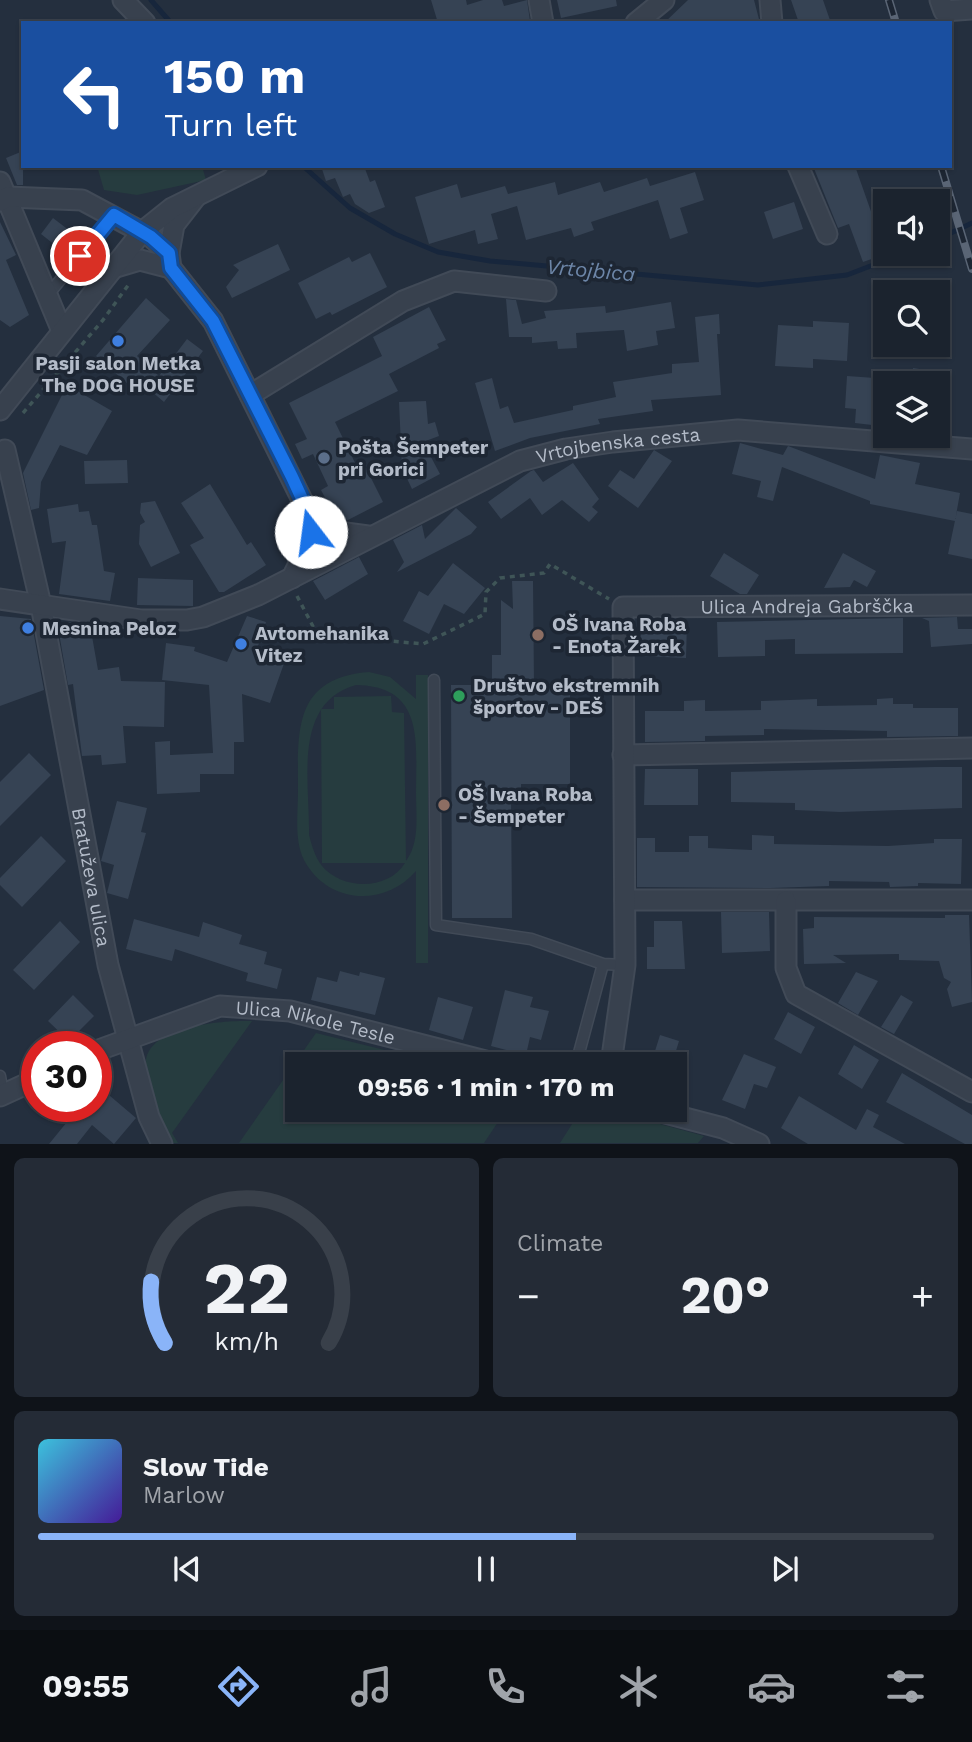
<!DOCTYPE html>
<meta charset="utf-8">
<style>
:root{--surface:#1b232e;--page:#242b36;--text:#f1f3f6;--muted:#a0a4aa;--line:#39404a;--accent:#8ab4f8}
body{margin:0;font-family:"Work Sans",sans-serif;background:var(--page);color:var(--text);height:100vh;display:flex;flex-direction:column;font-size:26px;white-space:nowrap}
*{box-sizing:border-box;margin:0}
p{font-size:23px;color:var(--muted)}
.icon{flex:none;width:38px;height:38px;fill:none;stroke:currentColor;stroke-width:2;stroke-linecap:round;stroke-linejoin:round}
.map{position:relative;height:1144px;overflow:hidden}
.drawer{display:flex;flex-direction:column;gap:14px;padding:14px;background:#0f1319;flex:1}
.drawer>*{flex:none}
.guide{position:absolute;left:21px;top:21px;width:931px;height:147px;border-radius:0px;box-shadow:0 2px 5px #0004,0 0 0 2px var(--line);background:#1a4fa0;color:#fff;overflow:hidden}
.controls{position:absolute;left:873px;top:189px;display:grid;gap:14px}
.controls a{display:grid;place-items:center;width:77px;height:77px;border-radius:0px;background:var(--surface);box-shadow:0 2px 5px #0004,0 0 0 2px var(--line);font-size:35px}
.speed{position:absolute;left:21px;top:1031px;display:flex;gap:14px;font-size:35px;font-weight:700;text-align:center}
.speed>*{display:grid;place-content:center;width:91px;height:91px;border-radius:50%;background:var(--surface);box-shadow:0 2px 5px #0004,0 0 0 2px var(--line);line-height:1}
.speed .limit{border:10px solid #d22;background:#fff;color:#111}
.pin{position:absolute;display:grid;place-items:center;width:60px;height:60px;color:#fff;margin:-30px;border:4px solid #fff;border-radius:50%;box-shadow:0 2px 7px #0007}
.me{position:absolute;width:77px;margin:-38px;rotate:345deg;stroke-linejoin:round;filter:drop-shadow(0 0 5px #0008)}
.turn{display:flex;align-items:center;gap:24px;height:147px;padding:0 28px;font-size:32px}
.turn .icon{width:91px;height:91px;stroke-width:2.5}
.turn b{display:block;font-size:49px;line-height:60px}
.big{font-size:52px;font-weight:700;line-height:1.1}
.drawer .tile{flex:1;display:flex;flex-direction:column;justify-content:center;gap:10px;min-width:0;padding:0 24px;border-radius:10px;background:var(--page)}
.drawer .dial{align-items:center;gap:0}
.dial svg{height:182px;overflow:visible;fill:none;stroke:var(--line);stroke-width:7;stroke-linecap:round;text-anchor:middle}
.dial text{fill:var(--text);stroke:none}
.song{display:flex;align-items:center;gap:21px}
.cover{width:84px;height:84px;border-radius:10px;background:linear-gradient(135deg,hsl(190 70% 55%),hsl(260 70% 35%))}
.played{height:7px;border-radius:4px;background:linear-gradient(90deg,var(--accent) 60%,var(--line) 60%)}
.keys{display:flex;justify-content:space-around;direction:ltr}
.heat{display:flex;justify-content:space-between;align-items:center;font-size:38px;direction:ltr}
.drawer .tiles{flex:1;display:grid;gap:14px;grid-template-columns:1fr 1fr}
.tile:last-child{grid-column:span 2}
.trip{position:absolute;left:285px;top:1052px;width:402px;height:70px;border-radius:0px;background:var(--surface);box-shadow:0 2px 5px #0004,0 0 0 2px var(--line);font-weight:700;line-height:70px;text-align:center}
.dock{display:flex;height:112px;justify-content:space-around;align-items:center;background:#0b0e12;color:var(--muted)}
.dock .icon{width:49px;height:49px}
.dock .current{color:var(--accent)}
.dock b{font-size:32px;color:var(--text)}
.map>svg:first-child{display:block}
</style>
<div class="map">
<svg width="972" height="1144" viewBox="0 0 972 1144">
<rect width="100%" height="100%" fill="#242f3e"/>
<path fill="#263c3f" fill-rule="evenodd" d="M97,166H202L206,180L137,195L104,190Z
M369,672L390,677L416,699V675H428V963H416V871C385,907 328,905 304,860C294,840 298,813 298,791C298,731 293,678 369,672ZM356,685C425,686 416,743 416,793C416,816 420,842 406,861L404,713L392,712L391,696L334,697V709H321L322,863H405C388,891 342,890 322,866C315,857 312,846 309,835C310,782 292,703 356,685Z
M252,1021L172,1133L178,1143H172C162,1121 143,1086 146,1060C151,1025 225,1020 252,1021Z
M316,1033L441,1064H298V1110H506L484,1143H239Z
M581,1110H609L704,1136L698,1143H560Z"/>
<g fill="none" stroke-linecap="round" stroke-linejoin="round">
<path stroke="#17263c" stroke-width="5" d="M151,0L171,23
M303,166L350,208L395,234L438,252L490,261L758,285L847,275L902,254
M938,239L972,223"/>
</g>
<path fill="#364354" d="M431,0H466L467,5L483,0H502L504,6L527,0L530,21L438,23Z
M557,0H616L617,6L561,18Z
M688,0H754L760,23H664Z
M791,0H823L831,23H799Z
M23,151V185H17L6,158Z
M321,166H364L370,182L375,180L385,207L369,213L355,204L350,194L343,197L335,178L326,181Z
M813,166H855L886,254L863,262L849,224L838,228Z
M695,172L704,200L680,208L688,233L670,239L658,200L591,222L594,230L574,237L571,228L526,240L517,206L491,214L498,239L478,244L475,230L429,244L415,197L457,184L461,198L505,186L508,194L555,182L558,195L600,182L604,192L647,178L650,186Z
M794,202L803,229L773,239L764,212Z
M53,218L83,241L66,261L61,258L65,253L41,234Z
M0,222L16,255L6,260L29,315L10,327L0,320Z
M278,244L290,270L232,298L226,287L239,270L233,265Z
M370,253L387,287L332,315L330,312L316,319L298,283L349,257L352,262Z
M146,298L170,320L137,356L159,376L187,339L203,351L164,402L137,379L130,386L96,356Z
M506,299L516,300L522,324L546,318L544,311L605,306L606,313L671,302L675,328L656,331L658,345L627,351L624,330L576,333L577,348L558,349L557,341L532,343V337H509Z
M429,307L446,340L437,344L439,348L389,374L398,391L335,422L359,471L366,468L383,502L346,521L336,519L321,490L328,486L313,454L302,459L295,444L307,439L289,403L382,356L373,337Z
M719,314L720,334H717L721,395L651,400L653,411L598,419L600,424L530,438L495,451L475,383L492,378L500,409L508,406L514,423L573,410V406L616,397L613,382L672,373V364L699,362L695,317Z
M813,321L849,323L847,361L813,359V368L775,366L778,325L813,327Z
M913,368L932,371L930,383H911Z
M847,376L875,378L872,425L855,423L856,409L845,408Z
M67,385L112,411L87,455L60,445L41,482L39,508L31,510L23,473Z
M426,401L428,424L435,422L439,436L423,442L440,474L412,489L402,468L399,402Z
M740,443L783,455L788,446L875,479L880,455L920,463L915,484L960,493L955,521L870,504V501L782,467L773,501L757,497L761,481L732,474Z
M654,450L672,461L638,508L608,486L620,470L634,479Z
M127,460L128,483L85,484L84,461Z
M573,463L599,499L592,507L598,512L589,522L562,500L542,515L530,498L501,519L488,502L531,471L534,470L543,482Z
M210,484L247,545L251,542L266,565L224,592H219L190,545L204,538L181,503Z
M155,501L180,553L151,567L139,544L140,525L145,522L140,513L141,503Z
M78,504L79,512L89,511L92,525H97L104,571L115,573L110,601L59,594L66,541L52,543L47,509Z
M456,508L477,527L471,534L397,572L404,562L393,540L422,525L425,539Z
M957,511L972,514V559L948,554Z
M724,553L759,575L747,594H740L710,576Z
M843,553L876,571L867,587L854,580L850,587L824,588Z
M359,557L368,574L325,600L313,581Z
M453,563L485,588L464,614L444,604L429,634L403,621L419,591L428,596Z
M138,578L193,580V606L137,605Z
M512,581H533L534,685H570V784H521V793H511L512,918H452L451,685H492V655H501V600L513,609Z
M0,616L31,619L44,690L0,706Z
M247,616L266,622L258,646L287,655L270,703L242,694L244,742H234V774H200V792L157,794L155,742L170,741V755L213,753L209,685L162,680L166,643L195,647L194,651L227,662Z
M957,617L958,629H972V644L931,647L929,621L922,618Z
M903,618V653L795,654V639L765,640V656L718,657L717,622Z
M641,621L687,623L686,658L640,656Z
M67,622L90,625L98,670L119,667L121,681L165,682L164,727L123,726L126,763L102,765L101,755L82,756L73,684L68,685L59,633Z
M893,698V704H913V708H958V736L887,737V731L764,729V735L705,736V741L645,742V711H684V701L705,700V711L761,710V701L817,699V706L877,705V699Z
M29,753L51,775L0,826V782Z
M934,767H962V808L840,812L795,810V803L731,802V772Z
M645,769H698V805H644Z
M117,801L147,808L141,832L146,833L128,899L107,893L114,865L101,861Z
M752,835L774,836V844L829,845L888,846L934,843V839H962L961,884L918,883V886L890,887L889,882L829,881V886L771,888L637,887V838H655V852H689V836H708V848L752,850Z
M41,836L66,861L22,907L0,885V878Z
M721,912H769L770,951L722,953Z
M945,915H969L972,1002L952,1007L947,989L951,982L944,978L939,961L899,960V954L833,955L846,963L804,964L803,929L814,928V917L945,918Z
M134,919L199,937L203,922L242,935L239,944L267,952L264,964L282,969L277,989L246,981L248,973L175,949L172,961L126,949Z
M60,921L80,942L34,990L13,970Z
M654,921H682L685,969H647V947H654Z
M340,971L359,976L360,972L385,978L375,1015L311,1000L317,977L337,982Z
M856,972L878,981L858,1015L838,1003Z
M505,990L533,997L530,1007L549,1011L541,1040L530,1037L526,1055L491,1046Z
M73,995L94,1016L69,1041L48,1021Z
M901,995L913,1002L894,1034L881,1027Z
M438,997L473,1007L463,1040L429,1030Z
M788,1012L815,1027L801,1054L774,1039Z
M660,1035L679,1041L672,1064H651Z
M854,1045L879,1060L862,1089L838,1074Z
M744,1054L776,1067L767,1088L754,1084L745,1109L722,1100Z
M902,1073L972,1115V1144H965L886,1102Z
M96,1084L136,1118L114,1144L92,1125L77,1144H49L80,1106H96Z
M799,1096L856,1130L867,1109L879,1115L873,1127L905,1144H808L781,1128Z"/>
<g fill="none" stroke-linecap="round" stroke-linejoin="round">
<defs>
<path id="service" d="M47,296L113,216
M434,680L436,925L531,939L603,964
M576,1064L603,964L625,965
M0,1076L3,1094"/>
<g id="minor">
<path d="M123,0L145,23"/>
<path d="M539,0L543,23"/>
<path d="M770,0L772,23"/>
<path d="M940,0L944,11L972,9"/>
<path d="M636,23L664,0"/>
<path d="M798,166L827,234"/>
<path d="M0,182L62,331"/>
<path d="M195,198L174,225L169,253L171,268L213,321L309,514V543L292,578"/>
<path d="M0,201L8,197L82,200L151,237L169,253"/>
<path d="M113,268L140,260L171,268"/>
<path d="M250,395L403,301L454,281L546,291"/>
<path d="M0,410L142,232L172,208L257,166"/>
<path id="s1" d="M5,450L41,605L108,965L149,1117L162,1144"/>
<path d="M309,514L331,531L368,536"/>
<path id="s2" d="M0,599L141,620H187L203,617L258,595L520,461L566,449L613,442L738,430L972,449"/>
<path d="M623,755L972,748"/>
<path d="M625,900H972"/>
<path d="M786,901V968L796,994L972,1092"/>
<path id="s3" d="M96,1051L220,1006L290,1011L497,1064"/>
<path id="s4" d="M611,1064L625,965L623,607L972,605"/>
<path d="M0,1096L37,1079"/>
<path d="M654,1110L723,1128L759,1144"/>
</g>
</defs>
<use href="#service" stroke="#414a57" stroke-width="13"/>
<use href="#minor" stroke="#414a57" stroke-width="23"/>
<path stroke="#3f5557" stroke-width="3.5" stroke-dasharray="5 5" stroke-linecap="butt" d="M23,413L103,320L129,284
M297,596L317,634L423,644L485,614L486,592L500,578L544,573L550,564L609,599"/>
<use href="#service" stroke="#38414e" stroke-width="10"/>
<use href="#minor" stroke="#38414e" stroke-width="19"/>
<defs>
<path id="rail" d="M889,0L896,23
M941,166L972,269"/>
</defs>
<use href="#rail" stroke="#5a6575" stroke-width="8"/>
<use href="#rail" stroke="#1d2633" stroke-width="5" stroke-dasharray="16" stroke-linecap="butt"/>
</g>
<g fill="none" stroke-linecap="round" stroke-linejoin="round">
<defs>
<path id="route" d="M80,256L114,215L151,237L169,253L171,268L213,321L292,477L309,514L311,532"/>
</defs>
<use href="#route" stroke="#114b97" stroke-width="18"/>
<use href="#route" stroke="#1a73e8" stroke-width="12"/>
</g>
<g fill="#3f7fe0" stroke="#1d2633" stroke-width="2.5">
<circle cx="118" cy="341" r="7"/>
<circle cx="28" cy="628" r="7"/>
<circle cx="241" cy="644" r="7"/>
</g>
<circle fill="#5c6f8a" stroke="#1d2633" stroke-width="2.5" cx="324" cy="458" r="7"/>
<g fill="#8d6e63" stroke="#1d2633" stroke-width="2.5">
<circle cx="538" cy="635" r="7"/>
<circle cx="444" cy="805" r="7"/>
</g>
<circle fill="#2e9e5b" stroke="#1d2633" stroke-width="2.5" cx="459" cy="696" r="7"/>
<g text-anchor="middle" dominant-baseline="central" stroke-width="7" stroke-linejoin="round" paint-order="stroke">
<g font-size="19" font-weight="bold" fill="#b4bcc9" stroke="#1d2633" text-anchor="start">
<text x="118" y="363" text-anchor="middle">Pasji salon Metka<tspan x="118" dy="22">The DOG HOUSE</tspan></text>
<text x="338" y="447">Pošta Šempeter<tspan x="338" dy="22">pri Gorici</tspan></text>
<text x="552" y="624">OŠ Ivana Roba<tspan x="552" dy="22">- Enota Žarek</tspan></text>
<text x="42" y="628">Mesnina Peloz</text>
<text x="255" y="633">Avtomehanika<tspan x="255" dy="22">Vitez</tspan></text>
<text x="473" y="685">Društvo ekstremnih<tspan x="473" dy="22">športov - DEŠ</tspan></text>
<text x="458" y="794">OŠ Ivana Roba<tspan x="458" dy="22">- Šempeter</tspan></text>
</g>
<g font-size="19" fill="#b4bcc9" stroke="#1d2633">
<text stroke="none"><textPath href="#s2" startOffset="658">Vrtojbenska cesta</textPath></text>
<text stroke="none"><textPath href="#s4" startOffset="642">Ulica Andreja Gabrščka</textPath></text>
<text stroke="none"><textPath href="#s1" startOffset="436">Bratuževa ulica</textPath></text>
<text stroke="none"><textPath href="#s3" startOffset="229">Ulica Nikole Tesle</textPath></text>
</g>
<g font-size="21" font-style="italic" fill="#6d86a8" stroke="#1d2633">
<text transform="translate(591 270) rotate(5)">Vrtojbica</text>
</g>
</g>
</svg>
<div class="controls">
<a><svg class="icon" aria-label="sound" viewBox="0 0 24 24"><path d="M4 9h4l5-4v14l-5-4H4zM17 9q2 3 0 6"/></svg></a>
<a><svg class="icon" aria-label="search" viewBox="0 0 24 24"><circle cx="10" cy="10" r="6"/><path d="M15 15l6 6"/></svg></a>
<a><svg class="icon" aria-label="layers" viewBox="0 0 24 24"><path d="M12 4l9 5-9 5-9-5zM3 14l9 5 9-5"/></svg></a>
</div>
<div class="speed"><div class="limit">30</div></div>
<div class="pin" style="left:80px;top:256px;background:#d93025"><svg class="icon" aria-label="arrive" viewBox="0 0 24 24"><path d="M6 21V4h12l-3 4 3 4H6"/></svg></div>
<svg class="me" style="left:311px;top:532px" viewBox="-20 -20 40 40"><circle r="19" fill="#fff"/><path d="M0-13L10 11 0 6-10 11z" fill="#1a73e8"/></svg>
<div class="trip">09:56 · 1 min · 170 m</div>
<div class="guide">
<div class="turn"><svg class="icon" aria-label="left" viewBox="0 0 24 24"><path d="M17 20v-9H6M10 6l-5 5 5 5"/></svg><div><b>150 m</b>Turn left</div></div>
</div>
</div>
<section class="drawer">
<div class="tiles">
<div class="tile dial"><svg viewBox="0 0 100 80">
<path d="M14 69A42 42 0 1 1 86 69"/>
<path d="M14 69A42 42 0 0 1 8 42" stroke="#8ab4f8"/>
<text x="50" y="56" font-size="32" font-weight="700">22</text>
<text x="50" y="72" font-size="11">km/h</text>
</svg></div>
<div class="tile"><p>Climate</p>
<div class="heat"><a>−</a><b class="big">20°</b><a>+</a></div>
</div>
<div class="tile">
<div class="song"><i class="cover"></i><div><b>Slow Tide</b><p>Marlow</p></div></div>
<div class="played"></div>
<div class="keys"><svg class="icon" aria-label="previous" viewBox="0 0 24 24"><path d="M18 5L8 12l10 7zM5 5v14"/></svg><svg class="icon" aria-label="pause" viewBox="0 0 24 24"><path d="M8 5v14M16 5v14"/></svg><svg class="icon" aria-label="next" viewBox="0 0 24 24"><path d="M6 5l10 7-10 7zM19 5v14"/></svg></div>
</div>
</div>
</section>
<nav class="dock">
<b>09:55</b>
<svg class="icon current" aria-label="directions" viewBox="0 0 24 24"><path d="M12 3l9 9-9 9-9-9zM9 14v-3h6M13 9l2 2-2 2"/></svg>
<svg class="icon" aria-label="music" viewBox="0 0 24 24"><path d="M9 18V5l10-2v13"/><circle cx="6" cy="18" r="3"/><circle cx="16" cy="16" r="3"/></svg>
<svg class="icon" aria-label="phone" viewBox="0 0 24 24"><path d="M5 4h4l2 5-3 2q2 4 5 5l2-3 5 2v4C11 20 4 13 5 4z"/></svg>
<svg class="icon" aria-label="climate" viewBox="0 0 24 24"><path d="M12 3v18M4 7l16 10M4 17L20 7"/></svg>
<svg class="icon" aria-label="car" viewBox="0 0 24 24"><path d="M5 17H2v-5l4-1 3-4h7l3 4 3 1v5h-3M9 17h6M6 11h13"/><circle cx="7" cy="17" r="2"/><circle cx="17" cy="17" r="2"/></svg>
<svg class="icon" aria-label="filters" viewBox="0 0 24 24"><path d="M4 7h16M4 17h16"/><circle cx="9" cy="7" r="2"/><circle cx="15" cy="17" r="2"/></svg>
</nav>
